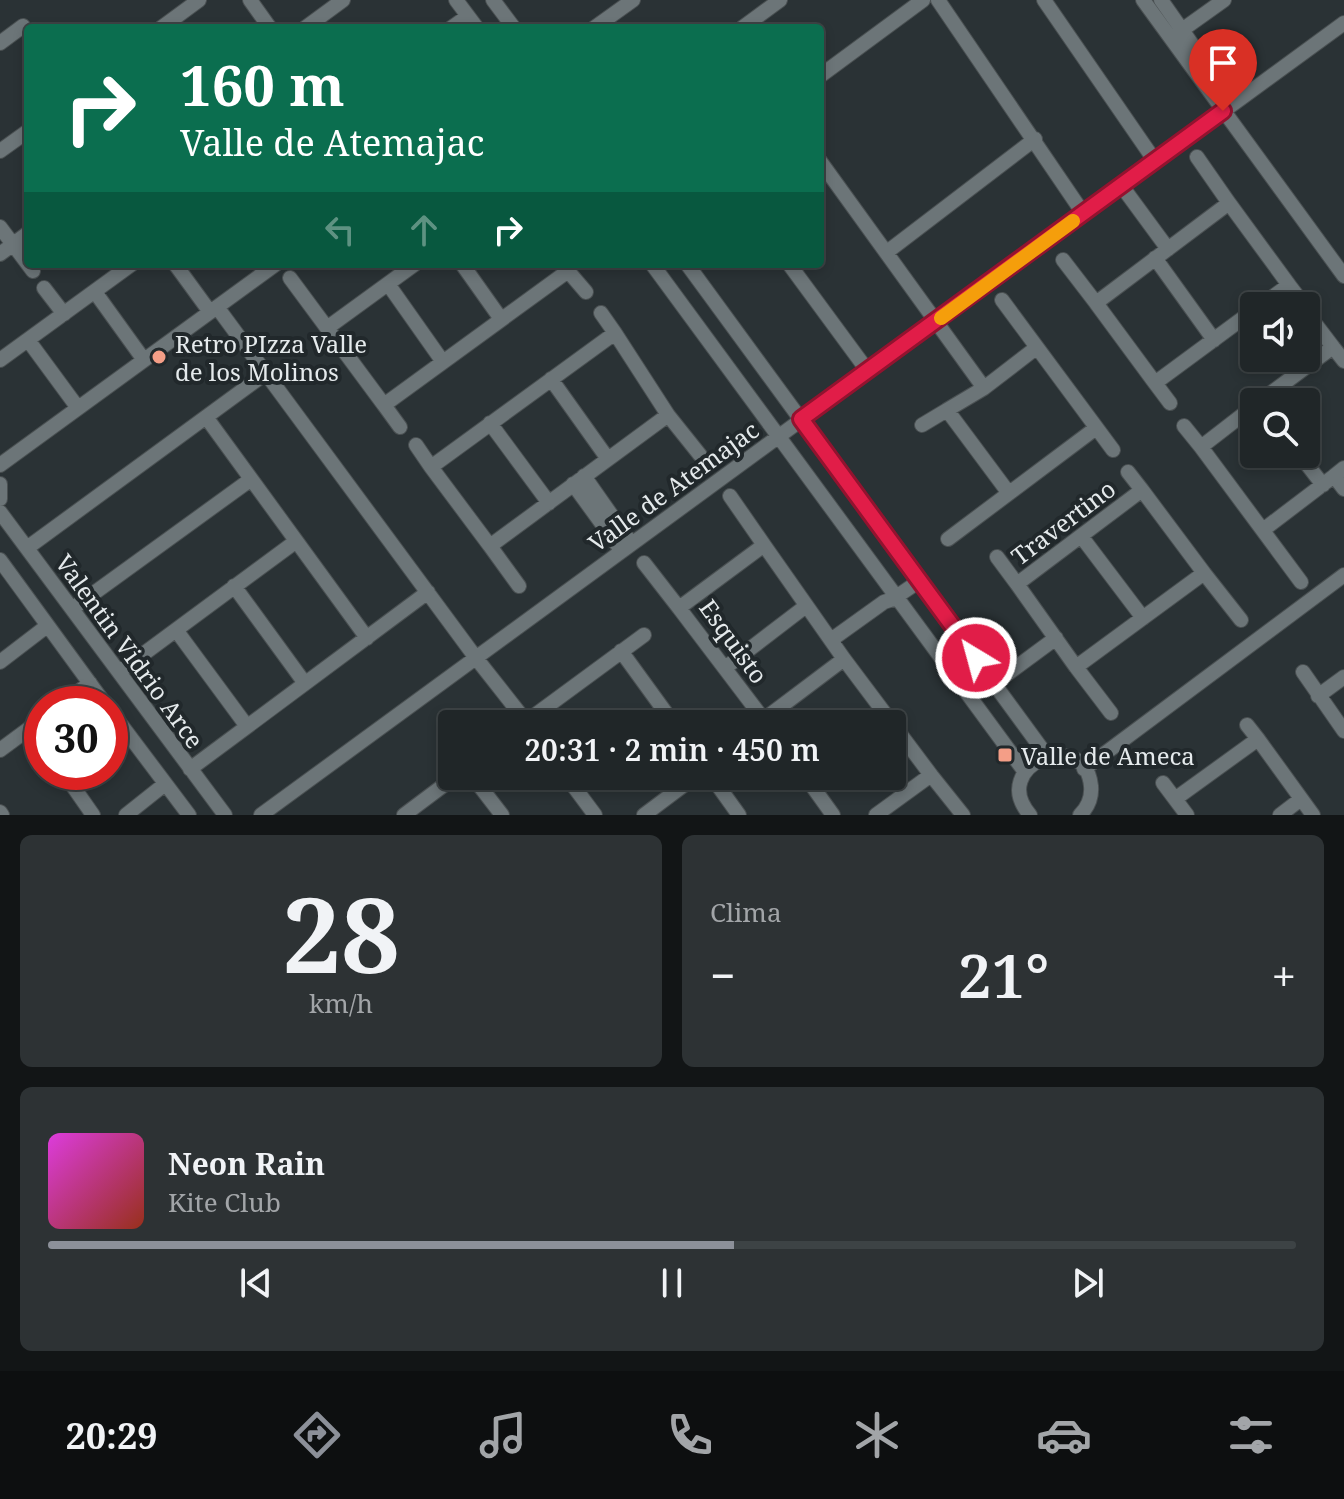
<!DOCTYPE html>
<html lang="es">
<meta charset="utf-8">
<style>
:root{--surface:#202628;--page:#2d3234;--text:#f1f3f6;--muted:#a2a5a8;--line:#3d4345;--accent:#8c9099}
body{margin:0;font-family:"Noto Serif",serif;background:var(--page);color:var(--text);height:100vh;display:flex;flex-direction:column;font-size:30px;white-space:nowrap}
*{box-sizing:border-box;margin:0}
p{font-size:26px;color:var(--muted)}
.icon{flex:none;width:44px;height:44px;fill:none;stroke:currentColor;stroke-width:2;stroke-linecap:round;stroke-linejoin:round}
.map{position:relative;height:815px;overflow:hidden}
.panel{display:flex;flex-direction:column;gap:20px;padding:20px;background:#121516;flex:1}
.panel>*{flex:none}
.top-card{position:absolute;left:24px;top:24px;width:800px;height:244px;border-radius:8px;box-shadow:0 4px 12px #0003,0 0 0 2px var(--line);background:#0b6e4f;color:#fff;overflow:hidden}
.buttons{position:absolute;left:1240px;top:292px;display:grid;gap:16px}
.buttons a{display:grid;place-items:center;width:80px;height:80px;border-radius:8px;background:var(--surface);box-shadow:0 4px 12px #0003,0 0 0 2px var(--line);font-size:40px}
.speed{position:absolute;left:24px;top:686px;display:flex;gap:16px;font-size:40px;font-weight:700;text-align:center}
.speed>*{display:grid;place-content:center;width:104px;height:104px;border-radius:50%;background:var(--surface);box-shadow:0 4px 12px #0003,0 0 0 2px var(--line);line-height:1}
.speed .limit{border:12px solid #d22;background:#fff;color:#111}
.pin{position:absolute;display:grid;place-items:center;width:68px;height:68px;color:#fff;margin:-82px -34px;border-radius:50% 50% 50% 0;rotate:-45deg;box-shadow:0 0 8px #0007}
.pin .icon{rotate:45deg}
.me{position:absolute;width:88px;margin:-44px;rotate:323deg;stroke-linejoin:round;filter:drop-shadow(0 0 6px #0008)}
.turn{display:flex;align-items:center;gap:28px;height:168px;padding:0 24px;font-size:36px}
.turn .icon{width:104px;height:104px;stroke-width:2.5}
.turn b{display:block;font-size:56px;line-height:68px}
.lanes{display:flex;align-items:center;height:76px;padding:0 24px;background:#0003;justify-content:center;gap:40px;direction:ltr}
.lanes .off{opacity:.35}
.big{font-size:60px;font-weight:600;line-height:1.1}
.panel .tile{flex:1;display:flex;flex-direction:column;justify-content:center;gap:12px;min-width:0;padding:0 28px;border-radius:12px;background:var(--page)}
.panel .dial{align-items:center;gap:0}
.dial b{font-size:104px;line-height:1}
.song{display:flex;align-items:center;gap:24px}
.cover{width:96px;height:96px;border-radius:12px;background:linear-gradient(135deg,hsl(300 70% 55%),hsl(10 70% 35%))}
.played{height:8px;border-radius:4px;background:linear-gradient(90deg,var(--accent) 55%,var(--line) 55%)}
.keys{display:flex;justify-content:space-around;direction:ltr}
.heat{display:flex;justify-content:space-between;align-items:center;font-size:44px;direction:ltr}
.panel .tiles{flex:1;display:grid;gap:20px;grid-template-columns:1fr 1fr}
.tile:last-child{grid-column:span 2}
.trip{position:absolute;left:438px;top:710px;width:468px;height:80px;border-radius:8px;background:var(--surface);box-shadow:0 4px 12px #0003,0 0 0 2px var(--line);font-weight:600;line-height:80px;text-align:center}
.dock{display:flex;height:128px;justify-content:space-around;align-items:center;background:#0d0f10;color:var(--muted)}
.dock .icon{width:56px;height:56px}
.dock .current{color:var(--accent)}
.dock b{font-size:36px;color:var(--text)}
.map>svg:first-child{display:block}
</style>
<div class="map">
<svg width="1344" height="815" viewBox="0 0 1344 815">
<rect width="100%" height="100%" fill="#2a3235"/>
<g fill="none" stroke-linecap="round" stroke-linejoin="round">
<defs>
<path id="street" d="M250,0L270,28
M456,0L477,28
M493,0L514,28
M938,0L1083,213
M1044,0L1155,161
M1143,0L1344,276
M1161,0L1194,47L1238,100
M161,28L199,0
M305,28L343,0
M451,28L468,16
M594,28L633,0
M742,28L780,0
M1182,30L1224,0
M0,43L23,26
M820,76L923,0
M0,151L28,131
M1197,157L1229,203
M820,161L984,388
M1121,185L1168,249
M0,227L33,271
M887,252L1035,139
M0,254L28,233
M1155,258L1214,340
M1063,260L1096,303
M175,264L210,312
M415,264L327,328L384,405L568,271L562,264
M462,264L501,319
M652,264L1025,772
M687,264L1047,756
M789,264L867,370
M568,271L586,292
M290,278L327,328
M388,284L443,362
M1289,285L1305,306
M44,288L64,314
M95,292L144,360
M1002,300L1113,450
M217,307L476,658L528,724
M1254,310L1155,383L1096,303L1229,203L1289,285L1260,306
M601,313L615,333
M1317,326L1333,347
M615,333L668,415L490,546L431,467Z
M28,340L78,408
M0,360L132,264
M551,379L608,459
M1155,383L1170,403
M1259,402L1333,347L1344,361
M384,405L400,427
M1254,406L1201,447L1301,582
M668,415L700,455
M206,417L367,638
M490,423L549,503
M922,425L947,410
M1184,426L1201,447
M416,445L431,467
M1299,454L1323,485
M0,465L276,264
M1344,468L1334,476L1344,489
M1128,472L1142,490
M584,476L631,543
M0,484V499
M573,484L621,550
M1142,490L1204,573L1076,667L1017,584Z
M1008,492L947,410L984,388L1036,348
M730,496L764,545
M0,512L225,815
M1263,530L1334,476
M1081,536L1143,618
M948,539L1096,428
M490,546L519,586
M27,548L266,373
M997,557L1017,584
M0,560L105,704
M644,563L679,608
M1204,573L1241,620
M234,586L304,682
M72,609L250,480
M176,630L246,725
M831,640L884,602L893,599L918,582
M621,651L674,724
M0,662L47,626
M1076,667L1111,713
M725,668L806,606
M119,672L295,542
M1303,672L1344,731
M995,683L1056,638
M1318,696L1344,677
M62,704L90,683
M110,710L189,815
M763,720L844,659
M523,724L644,635
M643,724L663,709
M767,724L679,608L764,545L844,659L931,775L876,815
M1247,725L1258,739
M31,728L42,743
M0,750L42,719
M190,769L428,592
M1084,769L1344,575
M63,772L93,815
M931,775L963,815
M472,776L502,815
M566,776L595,815
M711,776L739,815
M805,776L833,815
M1163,783L1175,799
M0,812L2,815
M126,815L165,784
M261,815L1344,23
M404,815L456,776
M644,815L696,776
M1030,815C987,765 1085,726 1091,786C1092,797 1088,807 1080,815
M1187,815L1175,799L1258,739L1313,815
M1280,815L1301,799"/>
</defs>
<use href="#street" stroke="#4a5052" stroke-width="16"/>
<use href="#street" stroke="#6c7578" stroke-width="14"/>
</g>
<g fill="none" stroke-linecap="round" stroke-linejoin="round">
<defs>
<path id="route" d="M976,658L801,419L1223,111"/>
</defs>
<use href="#route" stroke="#92132f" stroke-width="20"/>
<use href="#route" stroke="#e11d48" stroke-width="14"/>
<path stroke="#f59e0b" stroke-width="14" d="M941,318L1073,221"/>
</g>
<g fill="#f49e87" stroke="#21282b" stroke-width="3">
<circle cx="159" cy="357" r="8"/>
<rect x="997" y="747" width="16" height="16" rx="4"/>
</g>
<g text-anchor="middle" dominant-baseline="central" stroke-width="8" stroke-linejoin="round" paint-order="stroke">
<g font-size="24" fill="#e5eaec" stroke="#21282b" text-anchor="start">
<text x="175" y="343">Retro PIzza Valle<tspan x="175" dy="28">de los Molinos</tspan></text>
<text x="1021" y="755">Valle de Ameca</text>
</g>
<g font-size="24" fill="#e5eaec" stroke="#21282b">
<text transform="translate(673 486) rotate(-36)">Valle de Atemajac</text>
<text transform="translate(1063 522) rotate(-37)">Travertino</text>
<text transform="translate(734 641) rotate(54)">Esquisto</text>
<text transform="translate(130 651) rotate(54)">Valentin Vidrio Arce</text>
</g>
</g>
</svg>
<div class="buttons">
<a><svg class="icon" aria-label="sound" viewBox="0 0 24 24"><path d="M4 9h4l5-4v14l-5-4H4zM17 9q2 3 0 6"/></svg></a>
<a><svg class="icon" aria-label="search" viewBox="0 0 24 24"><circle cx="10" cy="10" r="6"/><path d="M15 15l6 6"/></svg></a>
</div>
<div class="speed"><div class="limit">30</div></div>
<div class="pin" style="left:1223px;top:111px;background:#d93025"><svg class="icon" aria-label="arrive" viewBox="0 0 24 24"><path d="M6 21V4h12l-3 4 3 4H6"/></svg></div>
<svg class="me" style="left:976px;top:658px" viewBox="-20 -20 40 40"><circle r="17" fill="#e11d48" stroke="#fff" stroke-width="3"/><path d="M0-11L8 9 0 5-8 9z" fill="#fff"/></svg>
<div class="trip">20:31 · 2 min · 450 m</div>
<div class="top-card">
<div class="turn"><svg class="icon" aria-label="right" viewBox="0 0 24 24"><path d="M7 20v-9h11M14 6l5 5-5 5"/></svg><div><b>160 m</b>Valle de Atemajac</div></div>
<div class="lanes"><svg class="icon off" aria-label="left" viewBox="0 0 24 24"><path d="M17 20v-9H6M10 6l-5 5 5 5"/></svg><svg class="icon off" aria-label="ahead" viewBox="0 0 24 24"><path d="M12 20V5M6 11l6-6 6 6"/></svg><svg class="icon" aria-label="right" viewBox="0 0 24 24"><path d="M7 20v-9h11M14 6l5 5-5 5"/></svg></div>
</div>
</div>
<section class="panel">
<div class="tiles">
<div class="tile dial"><b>28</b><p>km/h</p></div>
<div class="tile"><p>Clima</p>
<div class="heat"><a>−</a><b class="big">21°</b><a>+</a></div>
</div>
<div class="tile">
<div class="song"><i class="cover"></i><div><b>Neon Rain</b><p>Kite Club</p></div></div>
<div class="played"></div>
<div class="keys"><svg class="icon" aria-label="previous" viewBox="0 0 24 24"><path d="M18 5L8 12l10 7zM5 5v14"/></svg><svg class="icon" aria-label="pause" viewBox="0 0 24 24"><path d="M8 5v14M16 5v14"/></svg><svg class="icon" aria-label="next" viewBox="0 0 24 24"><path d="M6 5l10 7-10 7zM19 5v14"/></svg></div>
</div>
</div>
</section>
<nav class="dock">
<b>20:29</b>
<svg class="icon current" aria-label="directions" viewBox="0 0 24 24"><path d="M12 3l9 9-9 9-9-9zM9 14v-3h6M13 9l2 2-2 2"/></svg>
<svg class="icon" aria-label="music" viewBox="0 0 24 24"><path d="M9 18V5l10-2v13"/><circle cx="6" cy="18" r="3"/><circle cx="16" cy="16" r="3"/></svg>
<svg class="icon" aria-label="phone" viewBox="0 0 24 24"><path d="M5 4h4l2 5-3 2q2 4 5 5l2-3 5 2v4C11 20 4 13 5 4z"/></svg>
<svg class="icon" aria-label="climate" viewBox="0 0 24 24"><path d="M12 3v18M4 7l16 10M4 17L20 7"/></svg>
<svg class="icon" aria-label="car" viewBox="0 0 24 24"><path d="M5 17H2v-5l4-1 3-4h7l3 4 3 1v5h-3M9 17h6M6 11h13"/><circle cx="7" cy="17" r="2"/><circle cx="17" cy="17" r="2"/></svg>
<svg class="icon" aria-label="filters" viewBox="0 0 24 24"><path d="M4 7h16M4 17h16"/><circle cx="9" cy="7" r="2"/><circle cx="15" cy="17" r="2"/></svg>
</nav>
